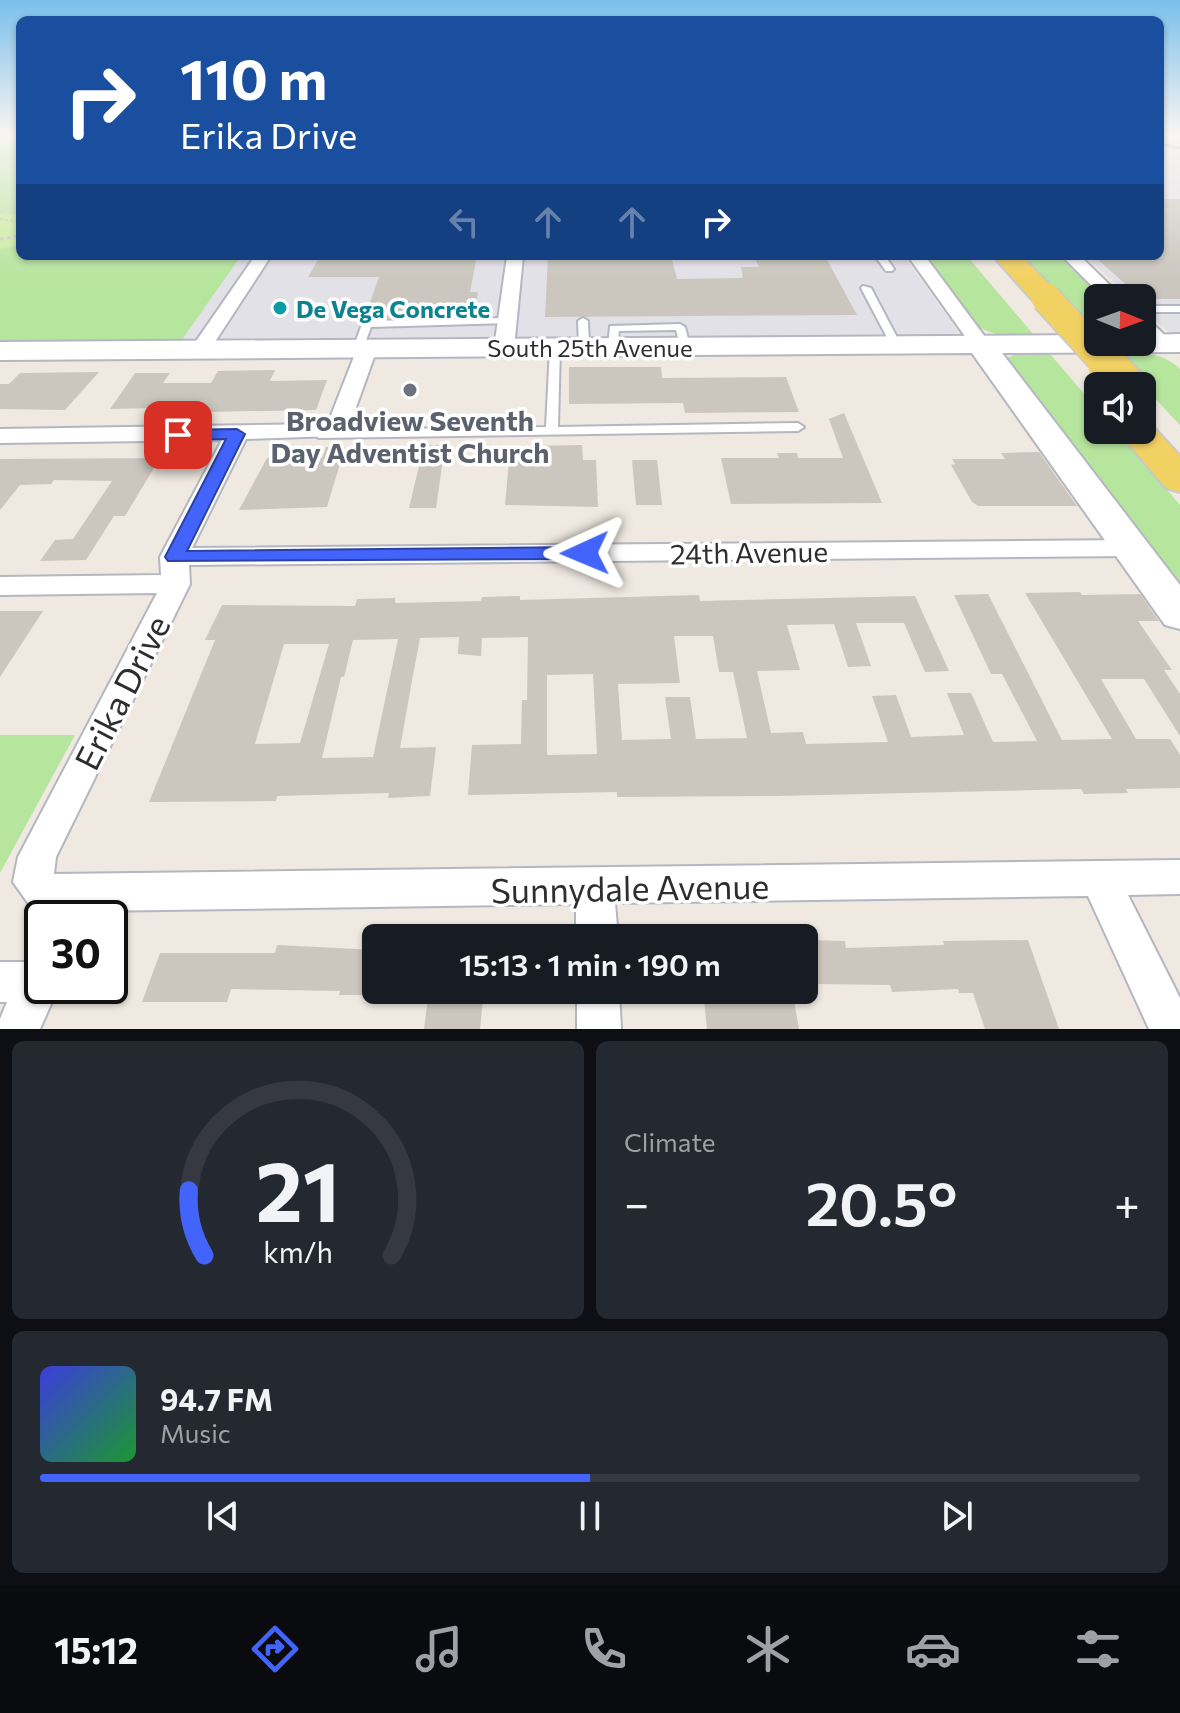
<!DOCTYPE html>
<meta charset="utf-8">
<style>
:root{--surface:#171b24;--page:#242831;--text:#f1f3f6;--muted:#9ea1a6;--line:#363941;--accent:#4264fb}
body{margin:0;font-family:Commissioner,sans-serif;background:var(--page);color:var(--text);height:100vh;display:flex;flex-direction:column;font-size:30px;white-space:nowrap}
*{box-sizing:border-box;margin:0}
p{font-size:26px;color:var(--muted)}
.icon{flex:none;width:44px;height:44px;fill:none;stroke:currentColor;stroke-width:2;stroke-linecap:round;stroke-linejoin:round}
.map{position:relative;height:1029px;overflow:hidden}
.details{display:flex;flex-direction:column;gap:12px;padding:12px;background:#0d0f14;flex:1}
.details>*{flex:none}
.guide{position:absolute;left:16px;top:16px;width:1148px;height:244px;border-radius:12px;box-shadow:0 2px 6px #0004;background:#1a4fa0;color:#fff;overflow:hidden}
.needle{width:52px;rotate:91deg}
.tools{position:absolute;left:1084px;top:284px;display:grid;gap:16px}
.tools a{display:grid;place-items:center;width:72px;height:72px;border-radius:12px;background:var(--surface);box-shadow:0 2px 6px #0004;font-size:40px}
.speed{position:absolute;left:24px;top:900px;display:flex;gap:16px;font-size:40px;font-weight:700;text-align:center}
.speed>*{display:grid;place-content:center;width:104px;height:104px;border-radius:50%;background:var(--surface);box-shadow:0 2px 6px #0004;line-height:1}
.speed .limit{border:4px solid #111;border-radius:12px;background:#fff;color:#111}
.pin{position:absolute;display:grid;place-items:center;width:68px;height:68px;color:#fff;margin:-34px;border-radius:16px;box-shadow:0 4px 12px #0006}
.me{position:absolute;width:88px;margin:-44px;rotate:269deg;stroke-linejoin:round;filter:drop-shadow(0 0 6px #0008)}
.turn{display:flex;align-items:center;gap:28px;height:168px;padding:0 32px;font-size:36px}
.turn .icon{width:104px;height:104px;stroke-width:2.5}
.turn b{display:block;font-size:56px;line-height:68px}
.lanes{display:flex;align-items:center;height:76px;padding:0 32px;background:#0003;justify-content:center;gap:40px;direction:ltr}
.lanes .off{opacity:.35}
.big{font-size:60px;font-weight:600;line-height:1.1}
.details .card{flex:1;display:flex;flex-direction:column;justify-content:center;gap:12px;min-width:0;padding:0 28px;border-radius:12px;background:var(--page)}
.details .dial{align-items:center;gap:0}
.dial svg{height:208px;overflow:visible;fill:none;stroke:var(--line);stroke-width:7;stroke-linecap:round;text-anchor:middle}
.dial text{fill:var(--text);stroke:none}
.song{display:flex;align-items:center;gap:24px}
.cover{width:96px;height:96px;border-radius:12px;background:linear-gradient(135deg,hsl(240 70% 55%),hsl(130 70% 35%))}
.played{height:8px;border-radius:4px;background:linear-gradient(90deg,var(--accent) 50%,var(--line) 50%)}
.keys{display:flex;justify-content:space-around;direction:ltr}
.heat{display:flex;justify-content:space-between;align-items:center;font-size:44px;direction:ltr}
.details .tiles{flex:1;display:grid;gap:12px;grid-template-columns:1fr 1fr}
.card:last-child{grid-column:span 2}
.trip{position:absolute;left:362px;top:924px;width:456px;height:80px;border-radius:12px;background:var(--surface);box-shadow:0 2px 6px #0004;font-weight:600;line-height:80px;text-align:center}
.menu{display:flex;height:128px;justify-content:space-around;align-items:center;background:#090b0e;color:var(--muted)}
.menu .icon{width:56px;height:56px}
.menu .current{color:var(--accent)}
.menu b{font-size:36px;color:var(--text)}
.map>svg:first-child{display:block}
</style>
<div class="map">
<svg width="1180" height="1029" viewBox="0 0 1180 1029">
<rect width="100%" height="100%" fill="#efe9e1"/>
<path fill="#e3e1e8" d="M1160,133H1180V342L1142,308V298H1131L1085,256H1160Z
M241,256H904L959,333L891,341H181Z"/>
<path fill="#b6e59e" d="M0,133H20V256H241L181,341L0,342Z
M926,256H967L1034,335L995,334L980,328Z
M1019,256H1062L1105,298H1098V334Z
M1112,353C1139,353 1159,350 1180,369V425Z
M1050,354L1098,410V430H1116L1180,505V592L1007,362V358L1014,355Z
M0,735H75L0,873Z"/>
<path fill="#c9ec9a" d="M0,214H20V245L0,249Z"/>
<path fill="#cbc7bf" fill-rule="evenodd" d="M1160,199H1180V299H1142L1094,256H1160Z
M320,256H477L470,292H478L474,316L364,319L379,277H308Z
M548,256H576V258L671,256L677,279L743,278L741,267H759L754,256H825L857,315L545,317Z
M569,367H661L662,378L786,377L799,412L685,413L683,403L569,404Z
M275,370L270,381L327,380L316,410L155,413L158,408L110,409L135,373H170L163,383H211L218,371Z
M99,372L65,410L0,409V384H9L20,373Z
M844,413L882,503L731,504L721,458H779L777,453H797L798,458H843L829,419Z
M424,445H445L436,508H409Z
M582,445L583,460H596L598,507L505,505L509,460H529L530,446Z
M326,447H345L327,507L239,510L267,458H322Z
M1039,452L1077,506H978L972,502L951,465L955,464L952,459H1005L1001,453Z
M160,458L125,516H114L86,560L40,561L55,540L73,539L112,481L54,480L51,484L20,485L0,510V459Z
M632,460H657L662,505H636Z
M1080,592L1082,595L1140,594L1159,621H1138L1172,670H1164L1180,694V736L1144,679H1101L1136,739H1170L1180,755V788L1126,789L1128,793L1084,794L1081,789L777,796L617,797V792L468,795L472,745L521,744L522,700H527L528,637L482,638L481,656L458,654L459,637L420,638L413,675L400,748L436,747L430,796L388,798L389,793L277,796L276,801L149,802L215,640H205L222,605L355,606L357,599L395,598V603L481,601L482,597L520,596V600L699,595L700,601L915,596L949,671L925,672L904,623H856L871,666L848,667L834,624L787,625L800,670L757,671L771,733L803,732L806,744L888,742L872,696L896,695L911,737L964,735L947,693H971L993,742L1037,741L1002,674H991L954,595L988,594L1062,740L1112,739L1025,593ZM674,636H713L719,672H733L747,738L696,739L690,697H665L671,739L622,740L618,684L680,683ZM398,639L373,757L322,758L341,677H344L353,640ZM284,644H329L300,743L255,744ZM593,674L597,754L547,755V675Z
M0,611H43L0,677Z
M808,940L845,941L846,948L944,945L943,941L1028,940L1059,1029H985L973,993H959L958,989L892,992L890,985L816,984Z
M277,945L376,950V995H339L340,991L231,989L227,1002H142L160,953H275Z
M429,990H484L480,1029H424Z
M703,990H792L799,1029H707Z"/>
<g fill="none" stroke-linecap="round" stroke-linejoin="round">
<defs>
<path id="lane" d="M875,256H885L894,269L892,271H886Z
M863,286L871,288L901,345L900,347H892L891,345L861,288Z
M1142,306H1180V312H1142Z
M508,318L512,319V323L371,327L362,351H354L353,349L362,324L367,321Z
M583,318L588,321L589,347L584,350L579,347L578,321Z
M680,324L685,327L690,347L689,349H681L676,330L619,331L617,349H609L608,347L610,326Z
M555,344L560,347L558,427L798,423L804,427L798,431L319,438L313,434L319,430L546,427L550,347Z"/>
<path id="street" d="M255,256H271L207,354H193L190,350Z
M507,256H523L514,348L504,354L494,348Z
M908,256H925L991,345L988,349H974Z
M1062,256H1080L1123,298H1104Z
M1142,319C1153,322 1164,334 1171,343L1168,347H1154L1142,336Z
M367,343L377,349L351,421L335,436L246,439L192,548L1131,540L1141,542L1145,548L1141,554L1131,556L189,565L190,584L56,857L54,874L1180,860V894L1128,895L1180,998V1029H1149L1088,896L615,903L618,938H576V904L92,911L89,918H49L53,909L28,903L13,882L18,857L157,593L0,595V577L161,575L160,557L222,440L0,443V429L321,424L330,418L357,349Z
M42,954V986H59L40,1029H0V1019L7,1002H0V962H26Z
M577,990H619L621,1029H577Z"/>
<path id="secondary" d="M1180,334V352L1002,353L1180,585V629L1165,625L972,353L0,360V342L1098,335V342H1142V335Z"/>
<path id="primary" d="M993,256H1022L1056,292L1061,298L1056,304L1046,307L1036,304Z
M1142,420L1149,422L1180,456V492L1166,488L1117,430H1142Z"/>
</defs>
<use href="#lane" stroke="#b4b7c1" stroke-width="4"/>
<use href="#street" stroke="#b4b7c1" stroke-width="4"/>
<use href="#secondary" stroke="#b4b7c1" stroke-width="4"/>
<use href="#primary" stroke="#c9c9c9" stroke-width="4"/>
<path stroke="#c9c9c9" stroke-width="2" stroke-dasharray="3 2" stroke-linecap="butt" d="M0,163L20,157
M0,212L20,204
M0,219L20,222"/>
<path stroke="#c9c9c9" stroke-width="3" stroke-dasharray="4 3" stroke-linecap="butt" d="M0,239L20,236"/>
<use href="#lane" fill="#fff" fill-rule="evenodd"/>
<use href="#street" fill="#fff" fill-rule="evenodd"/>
<use href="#secondary" fill="#fff" fill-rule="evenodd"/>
<use href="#primary" fill="#f2d163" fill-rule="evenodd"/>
<path stroke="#a3a6b8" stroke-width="3" d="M1160,144L1180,148"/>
<defs>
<path id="primary-bridge-far1" d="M1046,298L1108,366"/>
<path id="primary-bridge" d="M1107,364L1127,386"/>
</defs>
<use href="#primary-bridge-far1" stroke="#c9c9c9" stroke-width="32" stroke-linecap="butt"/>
<use href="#primary-bridge" stroke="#c9c9c9" stroke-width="42" stroke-linecap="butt"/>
<use href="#primary-bridge-far1" stroke="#f2d163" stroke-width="29"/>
<use href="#primary-bridge" stroke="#f2d163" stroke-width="38"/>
</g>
<linearGradient id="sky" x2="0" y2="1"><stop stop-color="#7abfeb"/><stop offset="0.48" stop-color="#f8f5f2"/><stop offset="1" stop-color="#f8f5f2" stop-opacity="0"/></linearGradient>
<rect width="1180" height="277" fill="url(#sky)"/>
<path fill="#4264fb" stroke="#2b41a3" stroke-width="2" d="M237,429L245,434L187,551L585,547L595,553L585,559L168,561L165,557L226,439L178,440L170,435L178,430Z"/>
<circle fill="#0f9aa8" stroke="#fff" stroke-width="3" cx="280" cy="308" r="8"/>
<circle fill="#6b7280" stroke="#fff" stroke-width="3" cx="410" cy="390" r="8"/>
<g text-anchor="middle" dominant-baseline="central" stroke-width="7" stroke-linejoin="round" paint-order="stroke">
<g font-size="24" font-weight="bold" fill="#0d838f" stroke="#fff" text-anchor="start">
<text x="296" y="308">De Vega Concrete</text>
</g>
<g font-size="24" fill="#2e2e2e" stroke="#fff">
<text x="590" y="347">South 25th Avenue</text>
</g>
<g font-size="28" font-weight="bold" fill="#5b616d" stroke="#fff">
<text x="410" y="420">Broadview Seventh<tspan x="410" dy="32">Day Adventist Church</tspan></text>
</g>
<g font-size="28" fill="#2e2e2e" stroke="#fff">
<text transform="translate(749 552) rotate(-1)">24th Avenue</text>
</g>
<g font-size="34" fill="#2e2e2e" stroke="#fff">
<text transform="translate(121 692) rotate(-63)">Erika Drive</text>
<text transform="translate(630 887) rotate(-1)">Sunnydale Avenue</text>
</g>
</g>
</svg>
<div class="tools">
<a><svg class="needle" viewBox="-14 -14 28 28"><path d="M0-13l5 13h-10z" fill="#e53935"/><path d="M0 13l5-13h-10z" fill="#9ea1a6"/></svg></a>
<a><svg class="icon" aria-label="sound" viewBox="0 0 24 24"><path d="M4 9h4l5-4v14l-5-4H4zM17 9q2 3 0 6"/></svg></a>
</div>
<div class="speed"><div class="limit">30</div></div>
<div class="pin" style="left:178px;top:435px;background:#d93025"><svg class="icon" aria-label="arrive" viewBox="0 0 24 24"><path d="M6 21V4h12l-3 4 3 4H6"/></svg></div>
<svg class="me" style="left:585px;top:553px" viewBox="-20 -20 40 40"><path d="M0-17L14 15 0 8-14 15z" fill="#4264fb" stroke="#fff" stroke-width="4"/></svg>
<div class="trip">15:13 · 1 min · 190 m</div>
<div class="guide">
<div class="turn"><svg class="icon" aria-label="right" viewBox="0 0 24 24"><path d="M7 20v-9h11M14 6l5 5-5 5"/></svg><div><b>110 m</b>Erika Drive</div></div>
<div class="lanes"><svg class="icon off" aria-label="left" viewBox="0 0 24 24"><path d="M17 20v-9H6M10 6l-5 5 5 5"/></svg><svg class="icon off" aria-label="ahead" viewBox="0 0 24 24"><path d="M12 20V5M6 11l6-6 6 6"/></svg><svg class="icon off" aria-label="ahead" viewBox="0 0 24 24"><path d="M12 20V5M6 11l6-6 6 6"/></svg><svg class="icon" aria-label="right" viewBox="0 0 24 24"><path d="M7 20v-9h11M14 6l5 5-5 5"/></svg></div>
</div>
</div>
<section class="details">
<div class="tiles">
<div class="card dial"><svg viewBox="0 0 100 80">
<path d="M14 69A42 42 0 1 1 86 69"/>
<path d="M14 69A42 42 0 0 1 8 44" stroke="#4264fb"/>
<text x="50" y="56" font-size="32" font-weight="700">21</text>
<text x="50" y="72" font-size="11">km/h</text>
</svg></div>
<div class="card"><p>Climate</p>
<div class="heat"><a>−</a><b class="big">20.5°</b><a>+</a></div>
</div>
<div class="card">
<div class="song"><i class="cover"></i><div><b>94.7 FM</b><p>Music</p></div></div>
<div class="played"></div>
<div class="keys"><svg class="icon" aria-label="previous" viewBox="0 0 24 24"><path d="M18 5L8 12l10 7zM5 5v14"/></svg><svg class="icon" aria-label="pause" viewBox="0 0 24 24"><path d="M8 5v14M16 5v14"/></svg><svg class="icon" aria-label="next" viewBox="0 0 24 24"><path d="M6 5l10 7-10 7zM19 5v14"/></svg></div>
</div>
</div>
</section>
<nav class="menu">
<b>15:12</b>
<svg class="icon current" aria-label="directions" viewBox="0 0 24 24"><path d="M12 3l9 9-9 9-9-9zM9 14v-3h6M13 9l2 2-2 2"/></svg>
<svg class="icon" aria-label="music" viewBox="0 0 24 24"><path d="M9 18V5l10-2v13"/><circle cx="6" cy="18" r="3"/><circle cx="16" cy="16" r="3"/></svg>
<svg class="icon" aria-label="phone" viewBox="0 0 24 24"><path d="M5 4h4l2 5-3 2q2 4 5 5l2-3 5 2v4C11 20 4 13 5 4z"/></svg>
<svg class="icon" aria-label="climate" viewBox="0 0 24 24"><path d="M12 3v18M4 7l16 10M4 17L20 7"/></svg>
<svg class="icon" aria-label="car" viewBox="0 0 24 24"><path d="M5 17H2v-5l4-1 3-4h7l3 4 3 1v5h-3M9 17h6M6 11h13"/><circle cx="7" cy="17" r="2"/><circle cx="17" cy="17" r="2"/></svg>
<svg class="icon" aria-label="filters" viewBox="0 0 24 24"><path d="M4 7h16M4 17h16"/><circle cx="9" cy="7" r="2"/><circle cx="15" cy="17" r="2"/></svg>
</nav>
